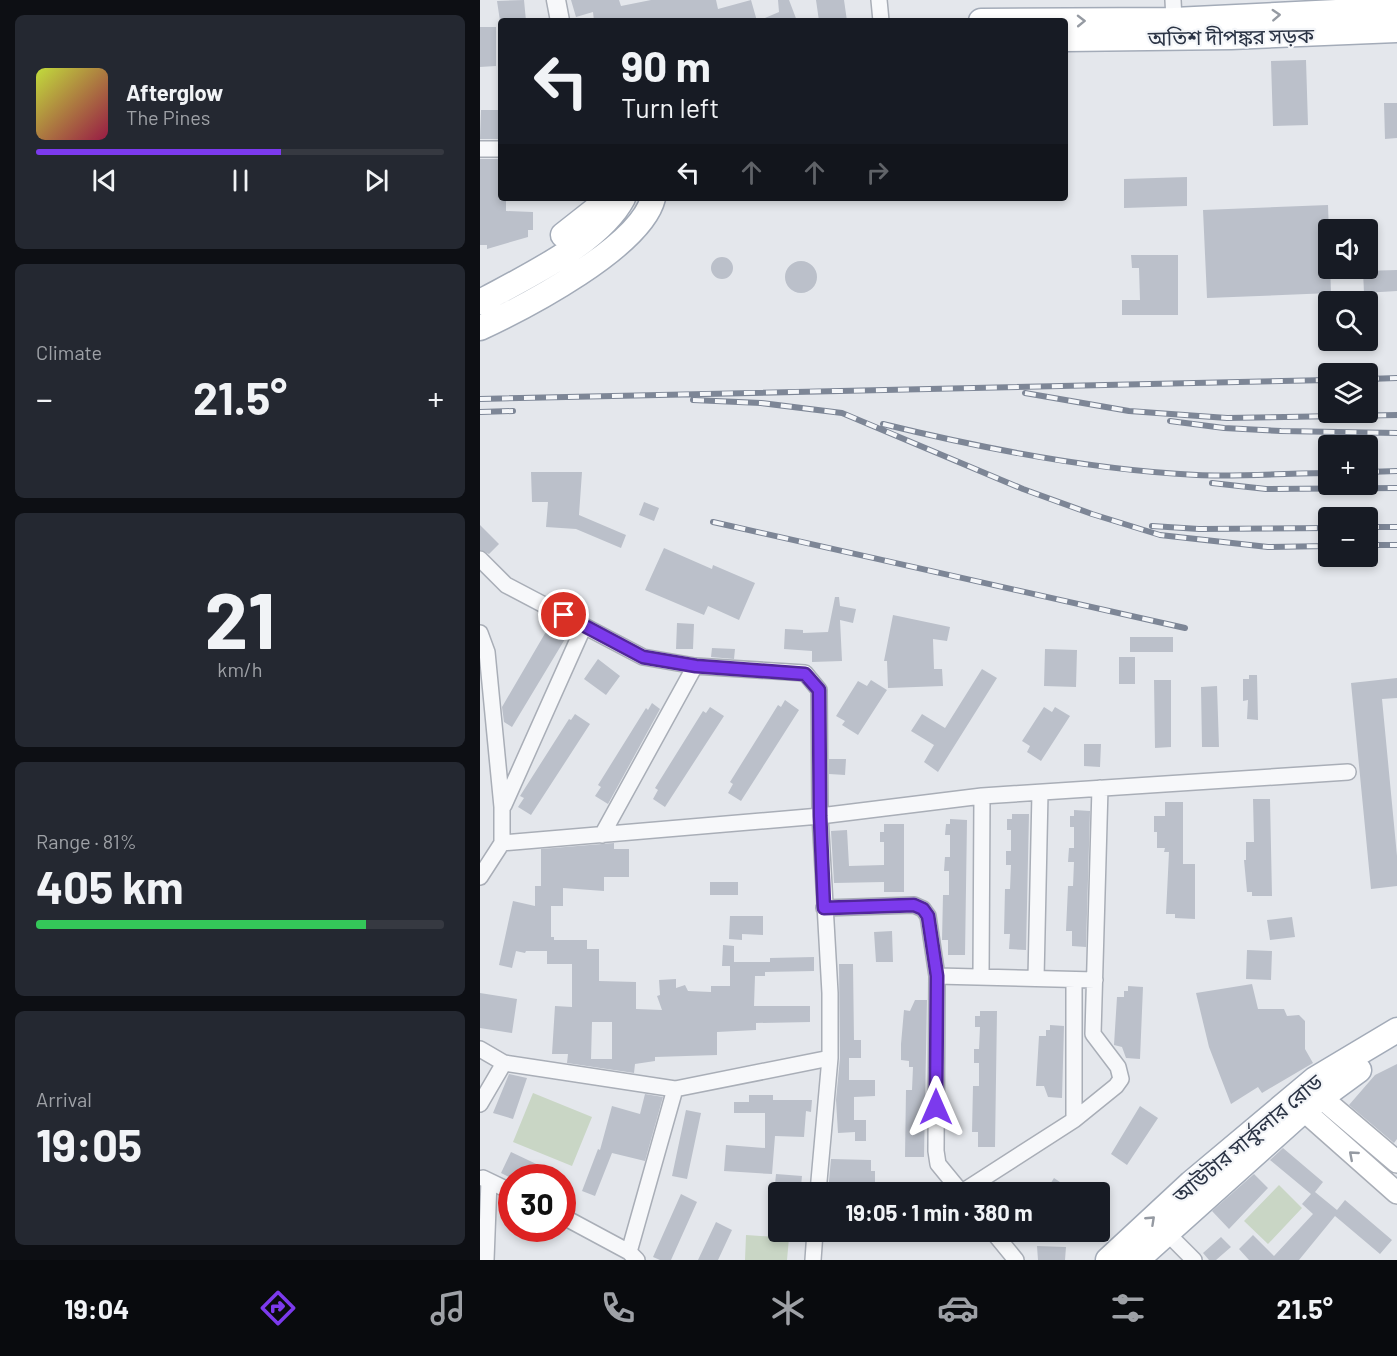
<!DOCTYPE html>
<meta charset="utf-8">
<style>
:root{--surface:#171b24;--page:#242831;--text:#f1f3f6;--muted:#9ea1a6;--line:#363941;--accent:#7c3aed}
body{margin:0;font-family:Barlow,"Noto Sans Bengali",sans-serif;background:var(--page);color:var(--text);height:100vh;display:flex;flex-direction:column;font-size:22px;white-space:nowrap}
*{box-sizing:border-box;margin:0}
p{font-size:20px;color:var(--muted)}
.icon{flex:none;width:33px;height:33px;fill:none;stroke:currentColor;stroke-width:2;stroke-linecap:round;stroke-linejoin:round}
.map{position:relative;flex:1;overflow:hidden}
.side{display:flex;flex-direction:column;gap:15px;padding:15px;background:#0d0f14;width:480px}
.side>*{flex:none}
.hud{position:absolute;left:18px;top:18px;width:570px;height:183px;border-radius:6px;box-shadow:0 3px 9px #0003;background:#171b24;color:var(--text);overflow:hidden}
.buttons{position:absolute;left:838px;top:219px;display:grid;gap:12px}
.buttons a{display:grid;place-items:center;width:60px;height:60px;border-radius:6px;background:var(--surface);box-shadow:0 3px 9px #0003;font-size:30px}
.speed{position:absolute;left:18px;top:1164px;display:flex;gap:12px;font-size:30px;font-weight:700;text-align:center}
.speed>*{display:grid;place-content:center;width:78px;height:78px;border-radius:50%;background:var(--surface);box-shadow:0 3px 9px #0003;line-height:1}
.speed .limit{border:9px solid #d22;background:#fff;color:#111}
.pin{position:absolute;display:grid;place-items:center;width:51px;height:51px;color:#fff;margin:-26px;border:3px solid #fff;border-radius:50%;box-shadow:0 2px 6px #0007}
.me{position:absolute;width:66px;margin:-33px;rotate:0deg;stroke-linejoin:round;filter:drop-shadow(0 0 4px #0008)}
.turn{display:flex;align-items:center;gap:21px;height:126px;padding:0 24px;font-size:27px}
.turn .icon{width:78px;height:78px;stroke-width:2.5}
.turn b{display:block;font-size:42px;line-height:51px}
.lanes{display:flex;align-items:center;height:57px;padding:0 24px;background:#0003;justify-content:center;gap:30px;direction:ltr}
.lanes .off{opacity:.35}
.big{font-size:45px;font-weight:700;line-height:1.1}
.side .card{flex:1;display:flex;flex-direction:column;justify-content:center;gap:9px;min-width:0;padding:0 21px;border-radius:9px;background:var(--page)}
.side .dial{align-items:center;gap:0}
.dial b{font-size:78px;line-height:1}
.song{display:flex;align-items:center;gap:18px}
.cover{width:72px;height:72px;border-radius:9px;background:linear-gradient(135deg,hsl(70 70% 55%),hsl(340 70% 35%))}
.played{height:6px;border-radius:3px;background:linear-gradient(90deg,var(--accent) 60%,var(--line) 60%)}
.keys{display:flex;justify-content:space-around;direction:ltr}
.heat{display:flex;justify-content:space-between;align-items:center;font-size:33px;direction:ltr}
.charge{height:9px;border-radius:4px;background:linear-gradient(90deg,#34c759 81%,var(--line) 0)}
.trip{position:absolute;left:288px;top:1182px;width:342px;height:60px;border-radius:6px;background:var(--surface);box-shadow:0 3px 9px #0003;font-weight:700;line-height:60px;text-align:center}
.tab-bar{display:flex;height:96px;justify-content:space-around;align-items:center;background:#090b0e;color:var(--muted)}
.tab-bar .icon{width:42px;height:42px}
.tab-bar .active{color:var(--accent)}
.tab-bar b{font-size:27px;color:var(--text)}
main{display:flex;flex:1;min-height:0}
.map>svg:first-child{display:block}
</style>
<main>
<section class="side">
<div class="card">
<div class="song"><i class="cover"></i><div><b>Afterglow</b><p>The Pines</p></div></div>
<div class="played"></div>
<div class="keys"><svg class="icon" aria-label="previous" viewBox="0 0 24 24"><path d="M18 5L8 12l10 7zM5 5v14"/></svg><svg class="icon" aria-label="pause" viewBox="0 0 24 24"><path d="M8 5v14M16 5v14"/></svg><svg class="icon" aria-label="next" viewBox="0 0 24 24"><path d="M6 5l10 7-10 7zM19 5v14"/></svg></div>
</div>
<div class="card"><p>Climate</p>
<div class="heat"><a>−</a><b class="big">21.5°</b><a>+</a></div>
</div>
<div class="card dial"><b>21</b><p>km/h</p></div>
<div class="card"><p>Range · 81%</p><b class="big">405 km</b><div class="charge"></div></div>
<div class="card"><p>Arrival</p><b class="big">19:05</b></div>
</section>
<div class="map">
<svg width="917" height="1260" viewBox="0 0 917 1260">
<rect width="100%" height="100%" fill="#e4e7ec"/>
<path fill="#c9d6c5" d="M53,1093L112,1117L92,1166L33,1142Z
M799,1185L822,1208L788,1244L764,1221Z
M266,1235L309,1238L307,1260H265Z"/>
<path fill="#bbc0ca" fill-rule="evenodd" d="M44,0L46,21H20L17,1Z
M91,0H139L141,6L171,0H236L238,9L271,0L277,21H114L113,12L96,17Z
M298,0H309L317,21H278L299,12Z
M336,0H364L367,21H339Z
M0,27H16V66L0,67Z
M826,60L828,125L793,126L791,61Z
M904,103H917V138L905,139Z
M1,110H18V139H0Z
M0,159H21V198H26V211L53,212V230H48V237L7,249V245H0Z
M707,177V206L644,208V179Z
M848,205L851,293L727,298L723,210Z
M651,255H698V315H642V300H660L659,268H652Z
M231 268a11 11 0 1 1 22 0a11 11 0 1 1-22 0Z
M305 277a16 16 0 1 1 32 0a16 16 0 1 1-32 0Z
M917,270V291L884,293L883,271Z
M51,472H102L99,515L146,535L141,548L96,529L66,527L68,502H52Z
M164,502L179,508L174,521L159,515Z
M0,525L19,544L9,554L0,550Z
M184,548L232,569L233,565L275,583L259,620L228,606L224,615L165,590Z
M355,597H359L360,606L376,609L373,623L360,620L362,661L332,662V651L304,649L305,629L323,630V633L348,632Z
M413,615L470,627L467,641L453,639L454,669H462L463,686L408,688L407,661H404Z
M197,623L214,624L213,649H196Z
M73,625L88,634L32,727L24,722L22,707L67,630L69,632Z
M650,637H693V652H650Z
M232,648L255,649L254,659L231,657Z
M565,649L597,650L596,687L564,686Z
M639,657H655V684H639Z
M118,659L140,676L126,695L104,679Z
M502,669L517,678L458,772L444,762L454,745L431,731L442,714L465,728Z
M769,675H777L778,720L767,719L768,700L763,701V679H769Z
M917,678V698L902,699L917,856V886L891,889L871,683Z
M391,680L407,690L378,735L362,725L365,721L356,716L378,681L387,686Z
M674,680H691V747L675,748Z
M737,686L739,747H722L721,687Z
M305,700L319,710L261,801L248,793L253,784L250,782L298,705L301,707Z
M172,703L180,709L128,804L115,796L121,787L118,785L166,708L168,710Z
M230,707L244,716L185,807L173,799L178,790L175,788L223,711L226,713Z
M564,707L572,712L575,707L590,716L561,761L547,752L550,746L542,741Z
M95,714L110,724L51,815L38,807L44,798L40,796L89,719L91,720Z
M604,744H621L620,767L604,766Z
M349,759H366L365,775L349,774Z
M773,799H790L792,896H772V892H767L764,860H766V842H774Z
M685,802H703V864H715V919L695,918V914H686L689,852H684L685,848H677V832H674V816H685Z
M594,810L610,811L606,947L592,946V931H586L588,886H593L594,862H588L589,848H594V827H590V816H594Z
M532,814H549L546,950L529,949L530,934H524L525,889H530L531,865H526V851H531V830H527V819H532Z
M470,819L487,820L485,955H468V940H462L463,895H469V871H464L465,857H470V835H465L466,824H470Z
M404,824H424V892H404V882L354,883L351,831L367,830L369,866L404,865V842H400V832H404Z
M134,843V849H149V877H124V891L83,888V906H71V937H74V940H107V949H119V981L156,982V1009L182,1010L177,996L180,995L179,980L196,979V988L205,985L208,991L231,992V986H250V966H242L243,945L254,946V962H290V958L334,957V971L285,972V976H275L274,1006H330V1022L276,1023V1030L237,1032V1055L175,1057V1061L155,1064L154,1073L87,1063L88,1054H72L75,1006L92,1007V964H67V951H46L45,953L36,951L32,968L19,965L33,901L55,906V886H61V849ZM112,1022H132V1059H111Z
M230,882H258V895H230Z
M250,916H283V935L262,934V940L249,939Z
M812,917L815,937L790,940L787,920Z
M412,931L413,962H396L394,932Z
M767,950L792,951L791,980L766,979Z
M359,964H373L374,1040H381V1058H369V1080H395V1096L374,1097V1120H386V1141H375V1132L358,1133L356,1100L360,1058Z
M772,984L778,1009H804L807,1016L819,1015L825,1021V1049L833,1063L782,1093L778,1087L751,1104L729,1047L716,993Z
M648,986L663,987L660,1059L646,1058L642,1047L634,1045L637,997H644V991H648Z
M0,993L37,999L32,1033L0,1028Z
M435,1000H447L444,1157H425L426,1090H432L433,1067H429V1061L421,1060V1044L424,1010L430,1011Z
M500,1011H517L515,1147H498V1132H492L493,1086H499V1063H494V1049H499L500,1027H495V1016H500Z
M570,1025L584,1026L582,1098L568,1097L564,1086H556L559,1036H566V1030H570Z
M917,1064V1139L914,1143L869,1105L895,1075Z
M29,1074L47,1078L33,1119L13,1113Z
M165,1094L183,1097L165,1161L132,1153L115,1196L102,1191L118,1149L120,1150L132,1106L160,1114Z
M269,1095H293V1100H332L331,1112L326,1111L324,1137L295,1136L292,1174L244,1171L246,1145L285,1148V1113H254V1102H269Z
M660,1106L678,1118L647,1165L631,1154Z
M206,1110L221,1113L207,1179L192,1176Z
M803,1148L843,1182L835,1192L857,1210L865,1200L912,1240L900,1254L855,1216L819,1260H769L759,1249L773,1235L794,1256L833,1214L822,1204L831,1194L790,1160Z
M31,1152L86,1178H31L21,1173Z
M351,1159L391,1160V1171H395V1189H370V1192H348Z
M296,1174L322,1176L321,1186L295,1184Z
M774,1174L788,1188L749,1229L732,1211Z
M574,1178L595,1192H565Z
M201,1194L217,1202L191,1260H180L173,1257Z
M236,1222L252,1230L238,1260H218Z
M741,1237L751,1247L736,1260H729L723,1253Z
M557,1246L586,1247L585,1260H558Z"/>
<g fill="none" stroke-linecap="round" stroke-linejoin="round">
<defs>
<path id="minor" d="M399,0L401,21
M693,0L694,20
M0,149H21
M0,559L26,585L163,657L215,666L325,673L339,690L340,816L350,993V1058L338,1192
M0,633L7,652L22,807V843
M24,805L104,626
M122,835L215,666
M0,877L22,843L340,816L502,796L868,772
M344,908L434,905L443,909L448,916L457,976
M501,977L502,796
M556,978L560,793
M0,1049L24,1063L0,1104
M24,1063L195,1089L350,1058
M594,1120V980
M3,1178L32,1192
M481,1192L458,1164L456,1151L457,976L615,980
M482,1192L594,1120L636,1086L641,1079L638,1067L613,1034L620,788
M82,1216L149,1252L157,1260
M513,1232L536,1260
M687,1233L714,1260
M149,1252L195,1089
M6,1260L9,1181
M333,1260L335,1232"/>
<path id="tertiary" d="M76,0L80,21"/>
<path id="secondary" d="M830,1088L917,1162
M812,1100L917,1193"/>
<path id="primary" d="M501,21L694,20L917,9
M585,39L751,37L917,30
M83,235L130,198
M0,302C44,278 119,243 143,198
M0,328C45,307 161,247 173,198
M628,1260L711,1183L835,1079L917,1030
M657,1260L823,1111L879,1070"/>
</defs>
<use href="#minor" stroke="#a9aeb7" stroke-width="18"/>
<use href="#tertiary" stroke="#a9aeb7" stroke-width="21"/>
<use href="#secondary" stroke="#a9aeb7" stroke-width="24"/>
<use href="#primary" stroke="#a3abb8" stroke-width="27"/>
<use href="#minor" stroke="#f7f8fa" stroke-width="15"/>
<use href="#tertiary" stroke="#f7f8fa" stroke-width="18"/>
<use href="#secondary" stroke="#fff" stroke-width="21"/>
<use href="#primary" stroke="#fff" stroke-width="24"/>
<defs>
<path id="rail" d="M888,379L917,378
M545,393L649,411L747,418L917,415
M0,399L849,380
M213,400L281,403L362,413L543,489L612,514L680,535L788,547L849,546
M0,412L33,411
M690,421L744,428L801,431L917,433
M403,424C505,449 612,470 717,475C761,477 805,473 849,473
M888,472L917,471
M732,483L786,489L917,488
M233,522L705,628
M672,526L719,529L849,528
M888,527H917
M888,545H917"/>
</defs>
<use href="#rail" stroke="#7d8696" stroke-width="6"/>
<use href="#rail" stroke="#f4f6f9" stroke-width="4" stroke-dasharray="11" stroke-linecap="butt"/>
</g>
<defs><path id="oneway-chevron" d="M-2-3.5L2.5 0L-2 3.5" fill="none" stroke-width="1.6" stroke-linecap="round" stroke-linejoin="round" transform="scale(1.5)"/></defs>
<g stroke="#959aa2">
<use href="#oneway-chevron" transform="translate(796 15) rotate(-3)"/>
<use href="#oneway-chevron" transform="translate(601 21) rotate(-1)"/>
<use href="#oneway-chevron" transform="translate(873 1155) rotate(-139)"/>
<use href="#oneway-chevron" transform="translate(671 1220) rotate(-43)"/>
</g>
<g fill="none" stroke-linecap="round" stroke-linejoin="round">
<defs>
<path id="route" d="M84,615L163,657L216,666L325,674L339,690L340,816L344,908L434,905L443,909L448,916L457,976L456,1107"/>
</defs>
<use href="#route" stroke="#51269a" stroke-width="15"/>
<use href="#route" stroke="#7c3aed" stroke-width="10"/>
</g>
<g text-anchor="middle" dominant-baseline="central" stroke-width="4.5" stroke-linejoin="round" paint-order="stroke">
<g font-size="21" fill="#2b3445" stroke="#f4f6f9">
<text transform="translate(751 36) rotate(-1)">অতিশ দীপঙ্কর সড়ক</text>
<text transform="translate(767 1138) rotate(-40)">আউটার সার্কুলার রোড</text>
</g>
</g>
</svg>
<div class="buttons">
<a><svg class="icon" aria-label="sound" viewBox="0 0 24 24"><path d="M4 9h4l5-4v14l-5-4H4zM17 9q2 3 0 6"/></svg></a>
<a><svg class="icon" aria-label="search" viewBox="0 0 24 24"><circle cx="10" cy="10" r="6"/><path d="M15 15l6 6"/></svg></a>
<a><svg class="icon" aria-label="layers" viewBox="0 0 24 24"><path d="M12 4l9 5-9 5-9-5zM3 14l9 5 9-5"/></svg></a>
<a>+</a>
<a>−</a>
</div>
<div class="speed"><div class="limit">30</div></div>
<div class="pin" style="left:84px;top:615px;background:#d93025"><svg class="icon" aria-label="arrive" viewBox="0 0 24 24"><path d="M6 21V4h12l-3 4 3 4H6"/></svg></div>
<svg class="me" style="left:456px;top:1107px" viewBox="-20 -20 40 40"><path d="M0-17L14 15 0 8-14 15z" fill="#7c3aed" stroke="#fff" stroke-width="4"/></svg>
<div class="trip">19:05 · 1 min · 380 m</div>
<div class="hud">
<div class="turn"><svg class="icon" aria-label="left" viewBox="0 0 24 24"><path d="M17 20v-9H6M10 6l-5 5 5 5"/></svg><div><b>90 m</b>Turn left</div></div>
<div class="lanes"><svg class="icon" aria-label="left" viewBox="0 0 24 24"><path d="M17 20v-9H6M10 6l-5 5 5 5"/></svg><svg class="icon off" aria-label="ahead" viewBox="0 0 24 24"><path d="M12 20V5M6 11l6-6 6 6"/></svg><svg class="icon off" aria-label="ahead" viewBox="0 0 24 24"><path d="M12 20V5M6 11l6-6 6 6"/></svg><svg class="icon off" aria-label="right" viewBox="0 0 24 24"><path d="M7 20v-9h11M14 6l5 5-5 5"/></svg></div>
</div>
</div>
</main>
<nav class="tab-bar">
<b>19:04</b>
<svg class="icon active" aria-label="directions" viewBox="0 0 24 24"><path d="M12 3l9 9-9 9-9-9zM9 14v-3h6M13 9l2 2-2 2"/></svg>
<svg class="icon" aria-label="music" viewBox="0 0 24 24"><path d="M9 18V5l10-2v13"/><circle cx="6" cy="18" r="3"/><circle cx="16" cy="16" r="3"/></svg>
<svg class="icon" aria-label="phone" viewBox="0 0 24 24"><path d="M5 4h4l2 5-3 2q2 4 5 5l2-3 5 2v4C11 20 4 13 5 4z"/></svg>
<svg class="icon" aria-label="climate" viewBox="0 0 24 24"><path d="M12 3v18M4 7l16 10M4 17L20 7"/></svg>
<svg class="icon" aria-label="car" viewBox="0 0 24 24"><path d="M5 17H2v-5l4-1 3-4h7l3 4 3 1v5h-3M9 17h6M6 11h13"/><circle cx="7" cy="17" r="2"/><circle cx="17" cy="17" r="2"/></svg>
<svg class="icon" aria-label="filters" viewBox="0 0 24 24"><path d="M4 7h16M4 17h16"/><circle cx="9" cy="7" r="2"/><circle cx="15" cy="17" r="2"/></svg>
<b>21.5°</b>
</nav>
